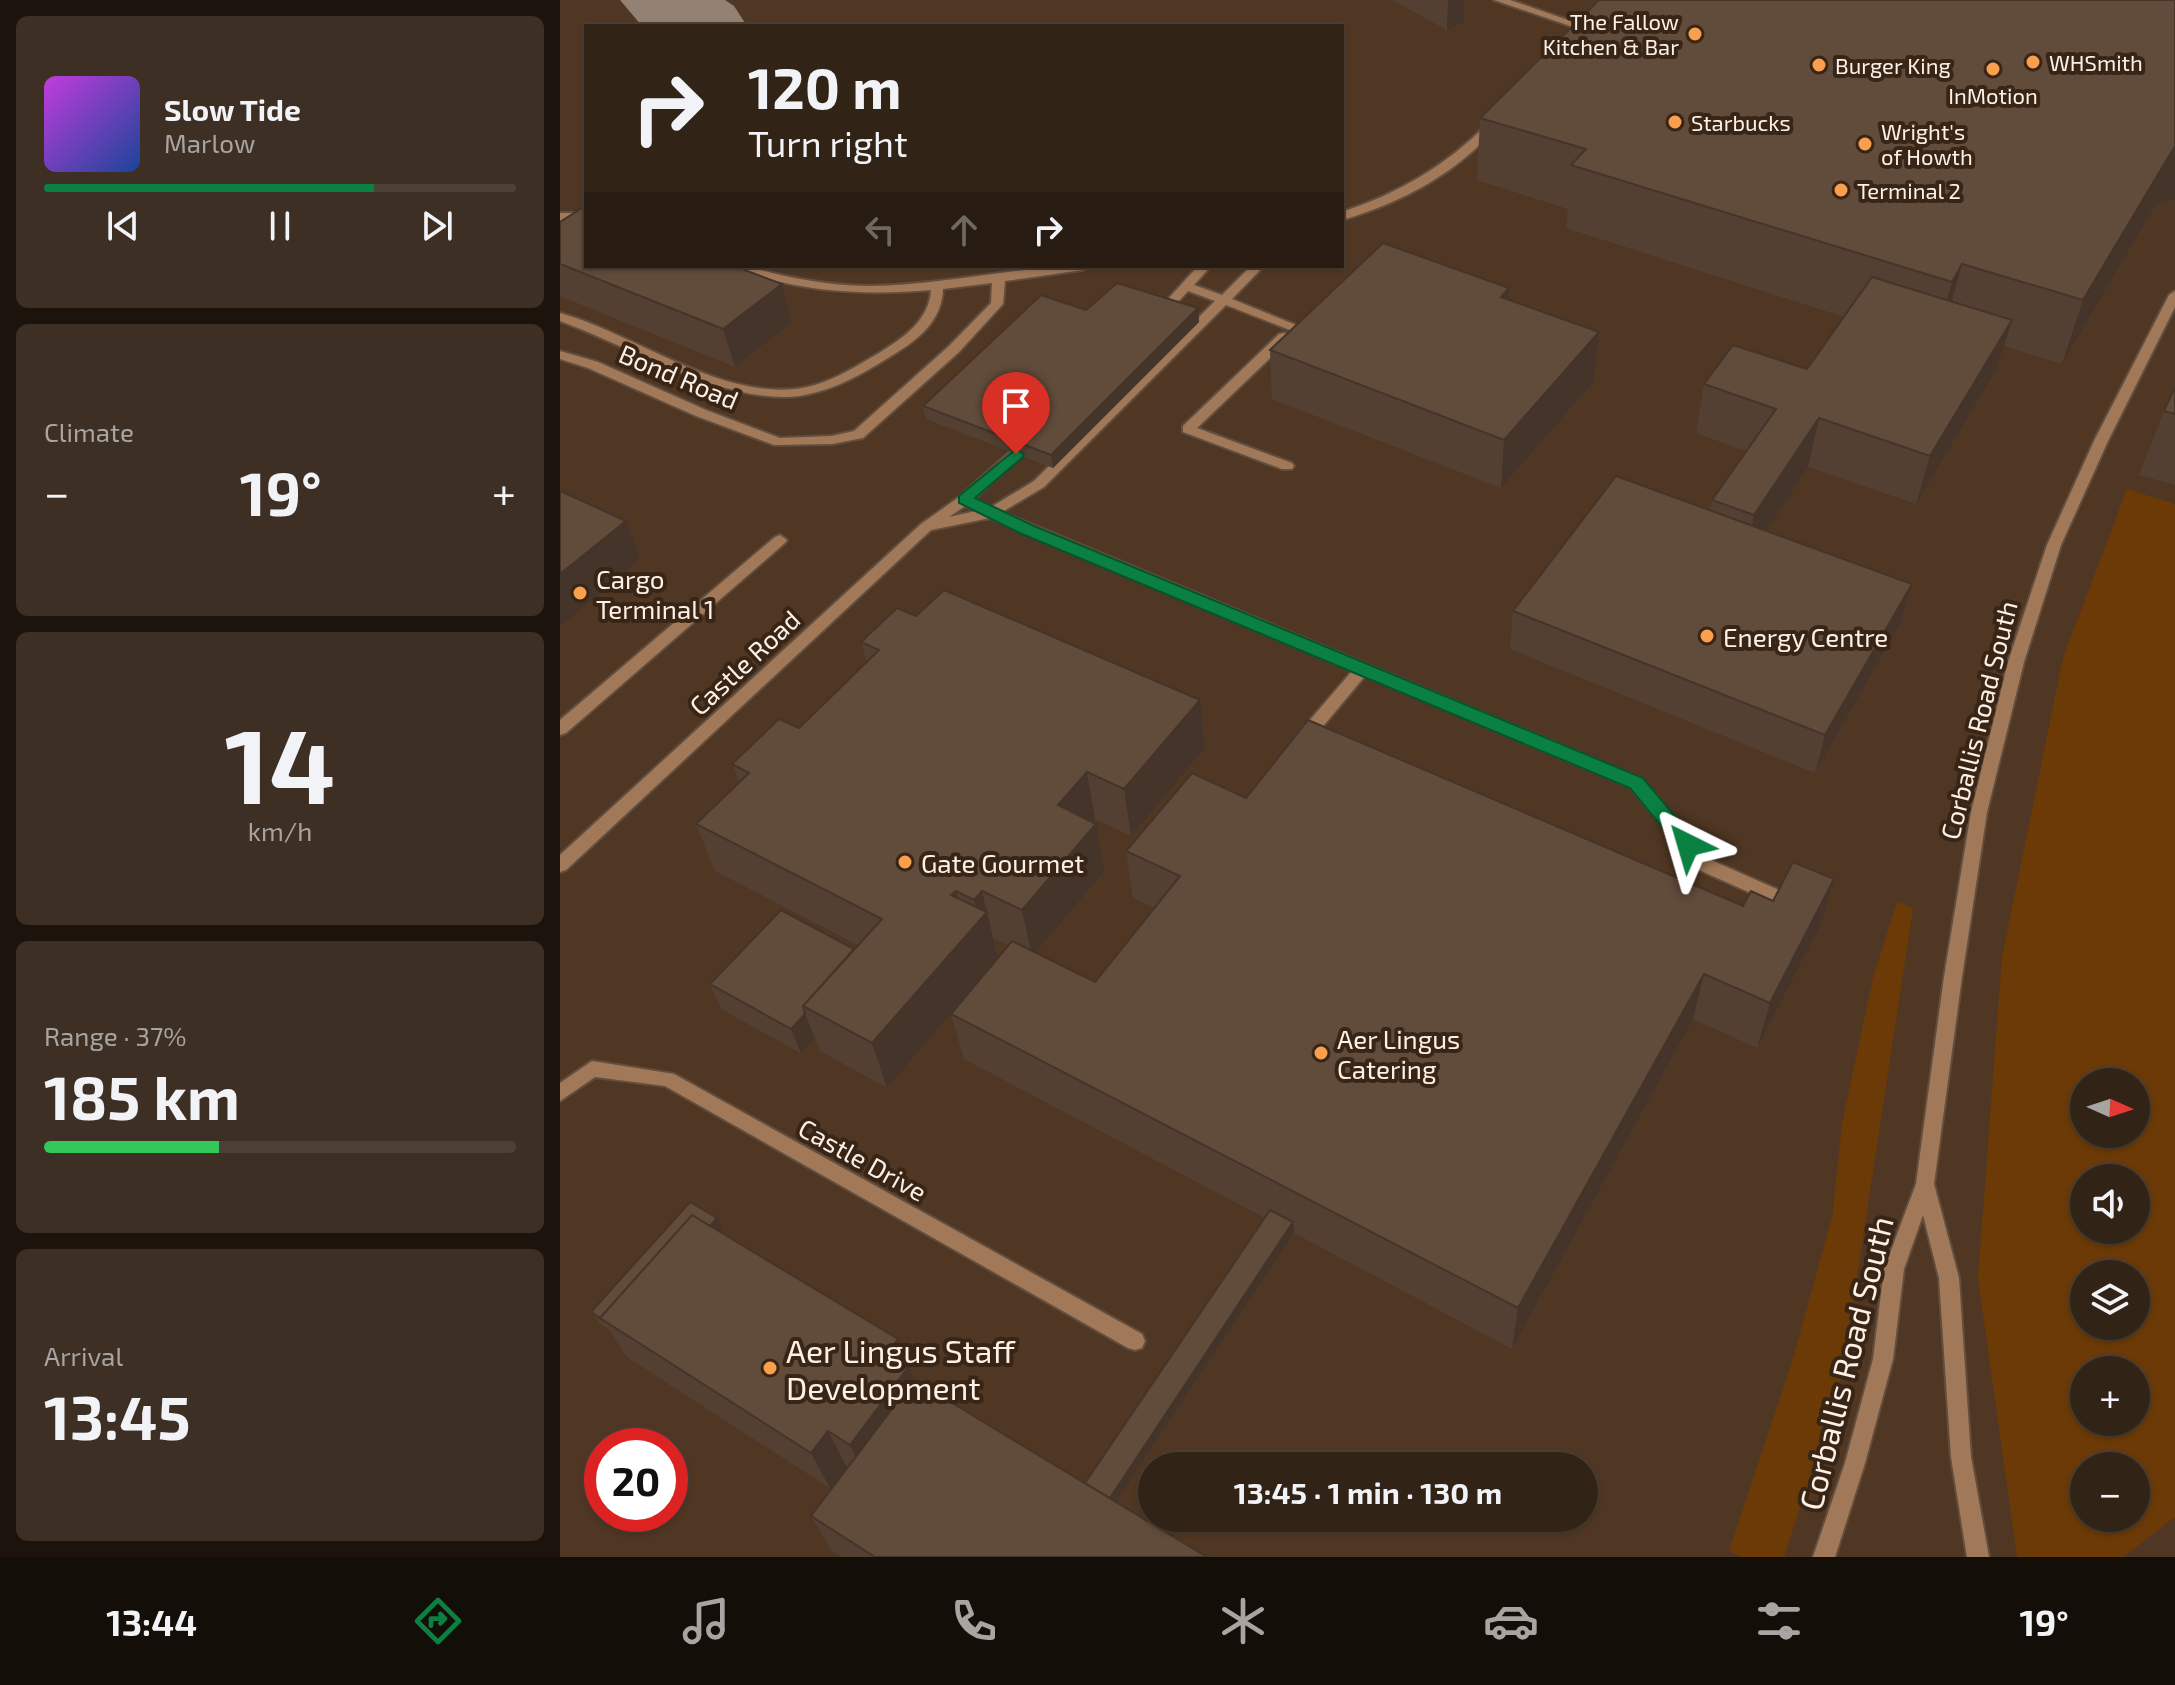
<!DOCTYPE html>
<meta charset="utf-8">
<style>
:root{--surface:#322317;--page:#3d2f24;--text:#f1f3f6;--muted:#a8a4a1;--line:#4d4036;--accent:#0b8043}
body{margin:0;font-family:"Exo 2",sans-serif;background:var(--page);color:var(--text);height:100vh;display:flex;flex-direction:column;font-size:30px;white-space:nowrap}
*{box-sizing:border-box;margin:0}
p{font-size:26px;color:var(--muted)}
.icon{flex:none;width:44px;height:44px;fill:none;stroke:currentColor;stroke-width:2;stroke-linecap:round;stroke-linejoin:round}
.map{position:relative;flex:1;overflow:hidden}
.sheet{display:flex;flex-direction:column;gap:16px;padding:16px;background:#1c130d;width:560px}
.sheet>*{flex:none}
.top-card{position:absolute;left:24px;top:24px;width:760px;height:244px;border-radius:0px;box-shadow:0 2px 6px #0004,0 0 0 2px var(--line);background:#322317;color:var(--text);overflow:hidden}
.needle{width:52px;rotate:93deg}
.fabs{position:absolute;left:1510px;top:1068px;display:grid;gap:16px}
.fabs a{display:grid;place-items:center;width:80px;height:80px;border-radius:50%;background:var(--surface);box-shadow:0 2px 6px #0004,0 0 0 2px var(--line);font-size:40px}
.speed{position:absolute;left:24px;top:1428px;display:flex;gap:16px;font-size:40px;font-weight:700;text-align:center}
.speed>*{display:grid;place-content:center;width:104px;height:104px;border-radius:50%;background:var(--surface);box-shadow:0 2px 6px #0004,0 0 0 2px var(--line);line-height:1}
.speed .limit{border:12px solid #d22;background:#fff;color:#111}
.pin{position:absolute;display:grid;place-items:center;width:68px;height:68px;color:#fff;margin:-82px -34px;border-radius:50% 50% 50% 0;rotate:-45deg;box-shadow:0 0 8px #0007}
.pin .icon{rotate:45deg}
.me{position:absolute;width:88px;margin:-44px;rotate:320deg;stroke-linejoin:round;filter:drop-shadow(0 0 6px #0008)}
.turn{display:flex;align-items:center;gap:28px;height:168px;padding:0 32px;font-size:36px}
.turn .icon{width:104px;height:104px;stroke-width:2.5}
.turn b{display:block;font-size:56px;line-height:68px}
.lanes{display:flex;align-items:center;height:76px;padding:0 32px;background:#0003;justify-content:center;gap:40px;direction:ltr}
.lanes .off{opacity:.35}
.big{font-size:60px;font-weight:700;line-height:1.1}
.sheet .widget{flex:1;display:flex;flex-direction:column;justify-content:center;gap:12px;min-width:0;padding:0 28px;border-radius:12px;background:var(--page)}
.sheet .dial{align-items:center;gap:0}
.dial b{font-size:104px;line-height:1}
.song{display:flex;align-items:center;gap:24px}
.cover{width:96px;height:96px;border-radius:12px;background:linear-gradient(135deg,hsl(290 70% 55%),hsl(220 70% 35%))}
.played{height:8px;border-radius:4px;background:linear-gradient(90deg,var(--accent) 70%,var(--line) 70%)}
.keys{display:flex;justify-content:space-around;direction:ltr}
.heat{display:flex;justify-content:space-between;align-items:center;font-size:44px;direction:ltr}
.charge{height:12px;border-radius:6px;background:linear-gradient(90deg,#34c759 37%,var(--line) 0)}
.trip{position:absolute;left:578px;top:1452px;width:460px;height:80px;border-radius:40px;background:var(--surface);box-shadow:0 2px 6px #0004,0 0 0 2px var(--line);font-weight:700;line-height:80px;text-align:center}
.menu{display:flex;height:128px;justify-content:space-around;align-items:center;background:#140e09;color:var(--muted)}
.menu .icon{width:56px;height:56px}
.menu .selected{color:var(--accent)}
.menu b{font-size:36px;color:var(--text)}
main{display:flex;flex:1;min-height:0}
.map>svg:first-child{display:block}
</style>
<main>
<section class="sheet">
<div class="widget">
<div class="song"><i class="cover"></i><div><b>Slow Tide</b><p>Marlow</p></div></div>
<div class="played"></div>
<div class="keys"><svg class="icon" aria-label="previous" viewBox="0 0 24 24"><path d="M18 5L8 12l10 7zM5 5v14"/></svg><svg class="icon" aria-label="pause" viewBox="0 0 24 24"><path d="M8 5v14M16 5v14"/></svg><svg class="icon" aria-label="next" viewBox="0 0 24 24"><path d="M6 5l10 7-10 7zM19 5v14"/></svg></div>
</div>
<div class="widget"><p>Climate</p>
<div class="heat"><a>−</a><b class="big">19°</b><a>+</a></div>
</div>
<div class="widget dial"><b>14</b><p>km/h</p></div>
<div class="widget"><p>Range · 37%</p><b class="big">185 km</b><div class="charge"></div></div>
<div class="widget"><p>Arrival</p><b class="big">13:45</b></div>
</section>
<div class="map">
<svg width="1615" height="1557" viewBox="0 0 1615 1557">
<rect width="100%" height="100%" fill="#432f1f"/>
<path fill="#503723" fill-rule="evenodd" d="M0,0H1615V1557H0ZM26,26H782V266H26ZM1524,1082H1576V1134H1524ZM1524,1178H1576V1230H1524ZM1524,1274H1576V1326H1524ZM1524,1370H1576V1422H1524ZM42,1446H110V1514H42ZM592,1466H1024V1518H592ZM1524,1466H1576V1518H1524Z"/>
<path fill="#6b3a06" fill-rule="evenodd" d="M1567,489L1615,504V1517L1563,1557H1457L1418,1278L1442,957L1503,658ZM1524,1082H1576V1134H1524ZM1524,1178H1576V1230H1524ZM1524,1274H1576V1326H1524ZM1524,1370H1576V1422H1524ZM1524,1466H1576V1518H1524Z
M1337,902L1353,908L1282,1376L1224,1557H1182L1169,1551L1231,1365L1272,1218L1282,1124L1313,978Z"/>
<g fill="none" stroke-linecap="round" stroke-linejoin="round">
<path fill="#938274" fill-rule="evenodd" d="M60,0H165L174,6L187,26H82Z"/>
<defs>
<path id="lane" d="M934,0H950L1028,27L1019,29Z
M928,123L938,125C898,173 841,203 782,220V212C839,193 886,166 928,123Z
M0,213H26V221H0Z
M172,266C191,266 207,272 225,276C253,282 282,286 310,286C384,285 456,266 529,266L523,270L445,281L443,304L399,352L303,438L272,444L214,445L136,416L28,368L0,359V351L38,362L146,410L220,438L272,436L294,431L389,346L431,303L432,283L383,289C382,323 355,342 328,358C302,374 276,389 245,395C173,409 69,346 0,321V313C76,334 161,401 242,388C270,383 295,367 319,353C343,338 369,321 371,290C314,295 256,293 201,277C191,274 180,272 172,266Z
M638,266H651L634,285L662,295L691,266H704L672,299L741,327L740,330H730L666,305L484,487L442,512L1082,779L1151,860L1239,899L1241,904L1239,909H1227L1139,870L1070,787L805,676L750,742H738L736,738L738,734L792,671L430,518L371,530L6,870L0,872V855L361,524L399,497L451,451H461L463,454L414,499L431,507L474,481L655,301L628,291L608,313H600L598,310ZM405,506L416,511L389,517Z
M724,333L729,334V340L637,428L732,463L734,466L732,469H722L623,432V426L719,334Z
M220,535L227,540L225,543L6,733L0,735V720L215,537Z
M32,1061L114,1074L582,1334L585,1341L582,1348L575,1350L568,1348L105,1086L35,1077L0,1101V1083Z"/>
<path id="street" d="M1615,291V307L1548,441L1501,545L1464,662L1427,812L1402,977L1374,1184L1399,1278L1411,1457L1429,1557H1407L1391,1457L1379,1278L1363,1215L1344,1269L1333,1359L1305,1463L1275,1557H1253L1285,1463L1313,1359L1324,1269L1356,1184L1384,977L1411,812L1448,662L1487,545L1534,441L1609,295Z"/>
</defs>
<use href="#lane" stroke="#614e3f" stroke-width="4"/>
<use href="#street" stroke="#614e3f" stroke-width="4"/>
<use href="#lane" fill="#a27958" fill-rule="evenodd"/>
<use href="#street" fill="#a27958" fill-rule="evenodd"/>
</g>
<path fill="#534033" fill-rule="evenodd" d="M832,0H904V22L887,30Z
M920,118L1595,206L1502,364L1444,346L1437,368L1356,504L1248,467L1206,531L1341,622L1255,773L950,649L953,611L1150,510L1152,500L1186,451L1136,433L1144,384L1247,369L1284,317L1006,228L1008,209L917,180Z
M0,222L222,284L232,322L175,367L0,296Z
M949,300L1039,332L1034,381L941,488L712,399L710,350Z
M638,308L639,322L493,468L366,419L363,406L526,310Z
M1615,387V485L1579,475L1604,411Z
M356,616L640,700L645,748L571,836L535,819L533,822L536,824L544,871L475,953L535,982L595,908L573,898L566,851L686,798L1183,906L1260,926L1197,1048L1133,1019L952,1349L734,1233L556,1502L647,1557H282L272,1551L251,1516L271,1489L67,1357L48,1329L39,1323L31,1312L157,1218L163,1229L161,1233L354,1379L353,1382L525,1483L705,1218L404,1059L391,1014L327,1088L260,1051L255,1038L241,1053L161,1009L150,984L294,949L298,945L155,871L136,824L179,782L172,764L239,728L307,662L301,642ZM433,938L449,945L438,958Z"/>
<path fill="#443429" d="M888,0H904V22L887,30Z
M1615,146V199L1595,206L1502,364L1523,300Z
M1402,264L1385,327L1375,346L1392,282Z
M222,284L232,322L175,367L163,329Z
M949,288L946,336L941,297Z
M638,308L639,322L493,468L491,455Z
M1452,320L1437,368L1356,504L1370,456Z
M1039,332L1034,381L941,488L944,440Z
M1259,418L1248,467L1185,564L1194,515Z
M66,521L80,559L0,626V574Z
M1352,584L1341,622L1255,773L1265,735Z
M640,700L645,748L571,836L564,789Z
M527,772L535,819L507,852L498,805Z
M536,824L544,871L472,957L462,910Z
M1274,879L1260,926L1197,1048L1210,1003Z
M396,891L408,934L419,921L414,900L422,891L438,959L327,1088L312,1043L391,895Z
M1144,974L1133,1019L952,1349L958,1308Z
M245,1014L255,1038L241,1053L231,1029Z
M157,1218L163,1229L122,1276L112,1269Z
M733,1222L734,1233L542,1523L539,1513Z
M338,1339L354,1379L308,1482L290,1445L325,1356Z
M268,1431L288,1469L271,1490L251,1453Z"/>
<path fill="#614b3b" stroke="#443429" stroke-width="2" d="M1039,0H1615V146L1523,300L1402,264L1392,282L1011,165L1026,149L920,118Z
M22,208L26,209V266H174L222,284L163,329L0,264V222Z
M823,243L949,288L941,297L1039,332L944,440L710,350Z
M1312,277L1452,320L1370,456L1259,418L1194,515L1152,500L1216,409L1144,384L1173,345L1247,369Z
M557,283L638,308L491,455L363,406L481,295L526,310Z
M1615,387V414L1604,411Z
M1056,476L1352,584L1265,735L953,611Z
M0,491L66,521L0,574Z
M384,590L640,700L564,789L527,772L498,805L536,824L462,910L422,891L414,900L396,891L391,895L427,912L312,1043L243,1006L322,919L136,824L189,773L172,764L219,719L239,728L319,650L301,642L337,608L356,616Z
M748,720L1183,906L1191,891L1213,901L1233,862L1274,879L1210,1003L1144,974L958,1308L391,1014L452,941L535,982L620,876L566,851L632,773L686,798Z
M221,910L294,949L243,1006L245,1014L231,1029L150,984Z
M130,1202L157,1218L150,1226L132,1215L40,1318L31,1312Z
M710,1210L733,1222L550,1498L525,1483Z
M132,1215L338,1339L325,1356L347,1369L290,1445L268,1431L251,1453L40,1318Z
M354,1380L647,1557H315L251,1516Z"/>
<path fill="#0b8043" stroke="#07532c" stroke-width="2" d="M456,449L464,454L462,458L415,498L474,526L1083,778L1134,839L1137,845L1134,850H1121L1070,788L462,534L399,503V496Z"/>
<g fill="#fa9f4e" stroke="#382516" stroke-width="3">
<circle cx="1135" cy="34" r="8"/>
<circle cx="1473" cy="62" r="8"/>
<circle cx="1259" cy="65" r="8"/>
<circle cx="1433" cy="69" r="8"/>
<circle cx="1115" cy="122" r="8"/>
<circle cx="1305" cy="144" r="8"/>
<circle cx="1281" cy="190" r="8"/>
<circle cx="20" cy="593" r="8"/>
<circle cx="1147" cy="636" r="8"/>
<circle cx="345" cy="862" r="8"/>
<circle cx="761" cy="1053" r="8"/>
<circle cx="210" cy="1368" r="8"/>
</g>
<g text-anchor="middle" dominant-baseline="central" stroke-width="8" stroke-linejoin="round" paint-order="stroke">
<g font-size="22" fill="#fdf0e6" stroke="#382516" text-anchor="start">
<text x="1119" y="21" text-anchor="end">The Fallow<tspan x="1119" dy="25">Kitchen &amp; Bar</tspan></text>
<text x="1489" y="62">WHSmith</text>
<text x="1275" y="65">Burger King</text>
<text x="1433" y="95" text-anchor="middle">InMotion</text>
<text x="1131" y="122">Starbucks</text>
<text x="1321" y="131">Wright's<tspan x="1321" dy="25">of Howth</tspan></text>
<text x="1297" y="190">Terminal 2</text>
</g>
<g font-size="26" fill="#fdf0e6" stroke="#382516">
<text transform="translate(119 376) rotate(23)">Bond Road</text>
<text transform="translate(184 662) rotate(-43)">Castle Road</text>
<text transform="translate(1418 720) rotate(-76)">Corballis Road South</text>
<text transform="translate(303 1159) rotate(29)">Castle Drive</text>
</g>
<g font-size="26" fill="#fdf0e6" stroke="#382516" text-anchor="start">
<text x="36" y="578">Cargo<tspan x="36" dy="30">Terminal 1</tspan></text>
<text x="1163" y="636">Energy Centre</text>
<text x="361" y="862">Gate Gourmet</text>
<text x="777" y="1038">Aer Lingus<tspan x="777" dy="30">Catering</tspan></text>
</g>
<g font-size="32" fill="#fdf0e6" stroke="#382516" text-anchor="start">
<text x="226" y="1350">Aer Lingus Staff<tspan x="226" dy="37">Development</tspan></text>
</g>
<g font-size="32" fill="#fdf0e6" stroke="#382516">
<text transform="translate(1285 1363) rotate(-76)">Corballis Road South</text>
</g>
</g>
</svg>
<div class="fabs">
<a><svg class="needle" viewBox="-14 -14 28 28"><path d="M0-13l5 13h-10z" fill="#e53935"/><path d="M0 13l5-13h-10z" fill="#a8a4a1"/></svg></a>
<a><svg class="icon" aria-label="sound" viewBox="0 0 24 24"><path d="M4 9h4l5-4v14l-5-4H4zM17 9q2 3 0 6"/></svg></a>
<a><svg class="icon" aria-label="layers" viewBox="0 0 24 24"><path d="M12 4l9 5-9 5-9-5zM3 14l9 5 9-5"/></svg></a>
<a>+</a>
<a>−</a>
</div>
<div class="speed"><div class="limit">20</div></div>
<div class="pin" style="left:456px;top:454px;background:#d93025"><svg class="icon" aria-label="arrive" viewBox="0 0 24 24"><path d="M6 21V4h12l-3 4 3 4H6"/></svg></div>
<svg class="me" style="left:1128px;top:845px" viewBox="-20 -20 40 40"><path d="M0-17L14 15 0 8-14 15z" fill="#0b8043" stroke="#fff" stroke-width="4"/></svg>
<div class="trip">13:45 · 1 min · 130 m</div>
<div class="top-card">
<div class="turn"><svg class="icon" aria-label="right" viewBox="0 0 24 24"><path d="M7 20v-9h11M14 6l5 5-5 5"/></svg><div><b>120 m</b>Turn right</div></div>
<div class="lanes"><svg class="icon off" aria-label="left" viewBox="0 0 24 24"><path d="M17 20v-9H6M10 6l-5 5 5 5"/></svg><svg class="icon off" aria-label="ahead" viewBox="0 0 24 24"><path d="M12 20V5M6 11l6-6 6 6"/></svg><svg class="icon" aria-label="right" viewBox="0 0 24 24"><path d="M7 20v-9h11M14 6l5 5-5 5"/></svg></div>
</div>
</div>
</main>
<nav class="menu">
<b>13:44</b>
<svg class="icon selected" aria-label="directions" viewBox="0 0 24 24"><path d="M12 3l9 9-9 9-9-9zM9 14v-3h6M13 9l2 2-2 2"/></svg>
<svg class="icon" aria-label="music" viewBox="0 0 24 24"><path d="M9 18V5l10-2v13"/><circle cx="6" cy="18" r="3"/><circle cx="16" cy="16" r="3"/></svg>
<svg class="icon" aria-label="phone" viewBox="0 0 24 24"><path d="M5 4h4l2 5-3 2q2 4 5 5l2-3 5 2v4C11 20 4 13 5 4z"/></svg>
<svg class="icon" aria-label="climate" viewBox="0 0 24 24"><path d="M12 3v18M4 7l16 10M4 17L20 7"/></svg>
<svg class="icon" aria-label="car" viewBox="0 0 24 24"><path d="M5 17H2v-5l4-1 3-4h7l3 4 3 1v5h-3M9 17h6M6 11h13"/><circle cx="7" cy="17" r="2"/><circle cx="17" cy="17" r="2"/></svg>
<svg class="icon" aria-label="filters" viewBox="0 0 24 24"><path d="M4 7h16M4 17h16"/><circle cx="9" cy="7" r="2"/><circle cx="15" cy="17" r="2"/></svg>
<b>19°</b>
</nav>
